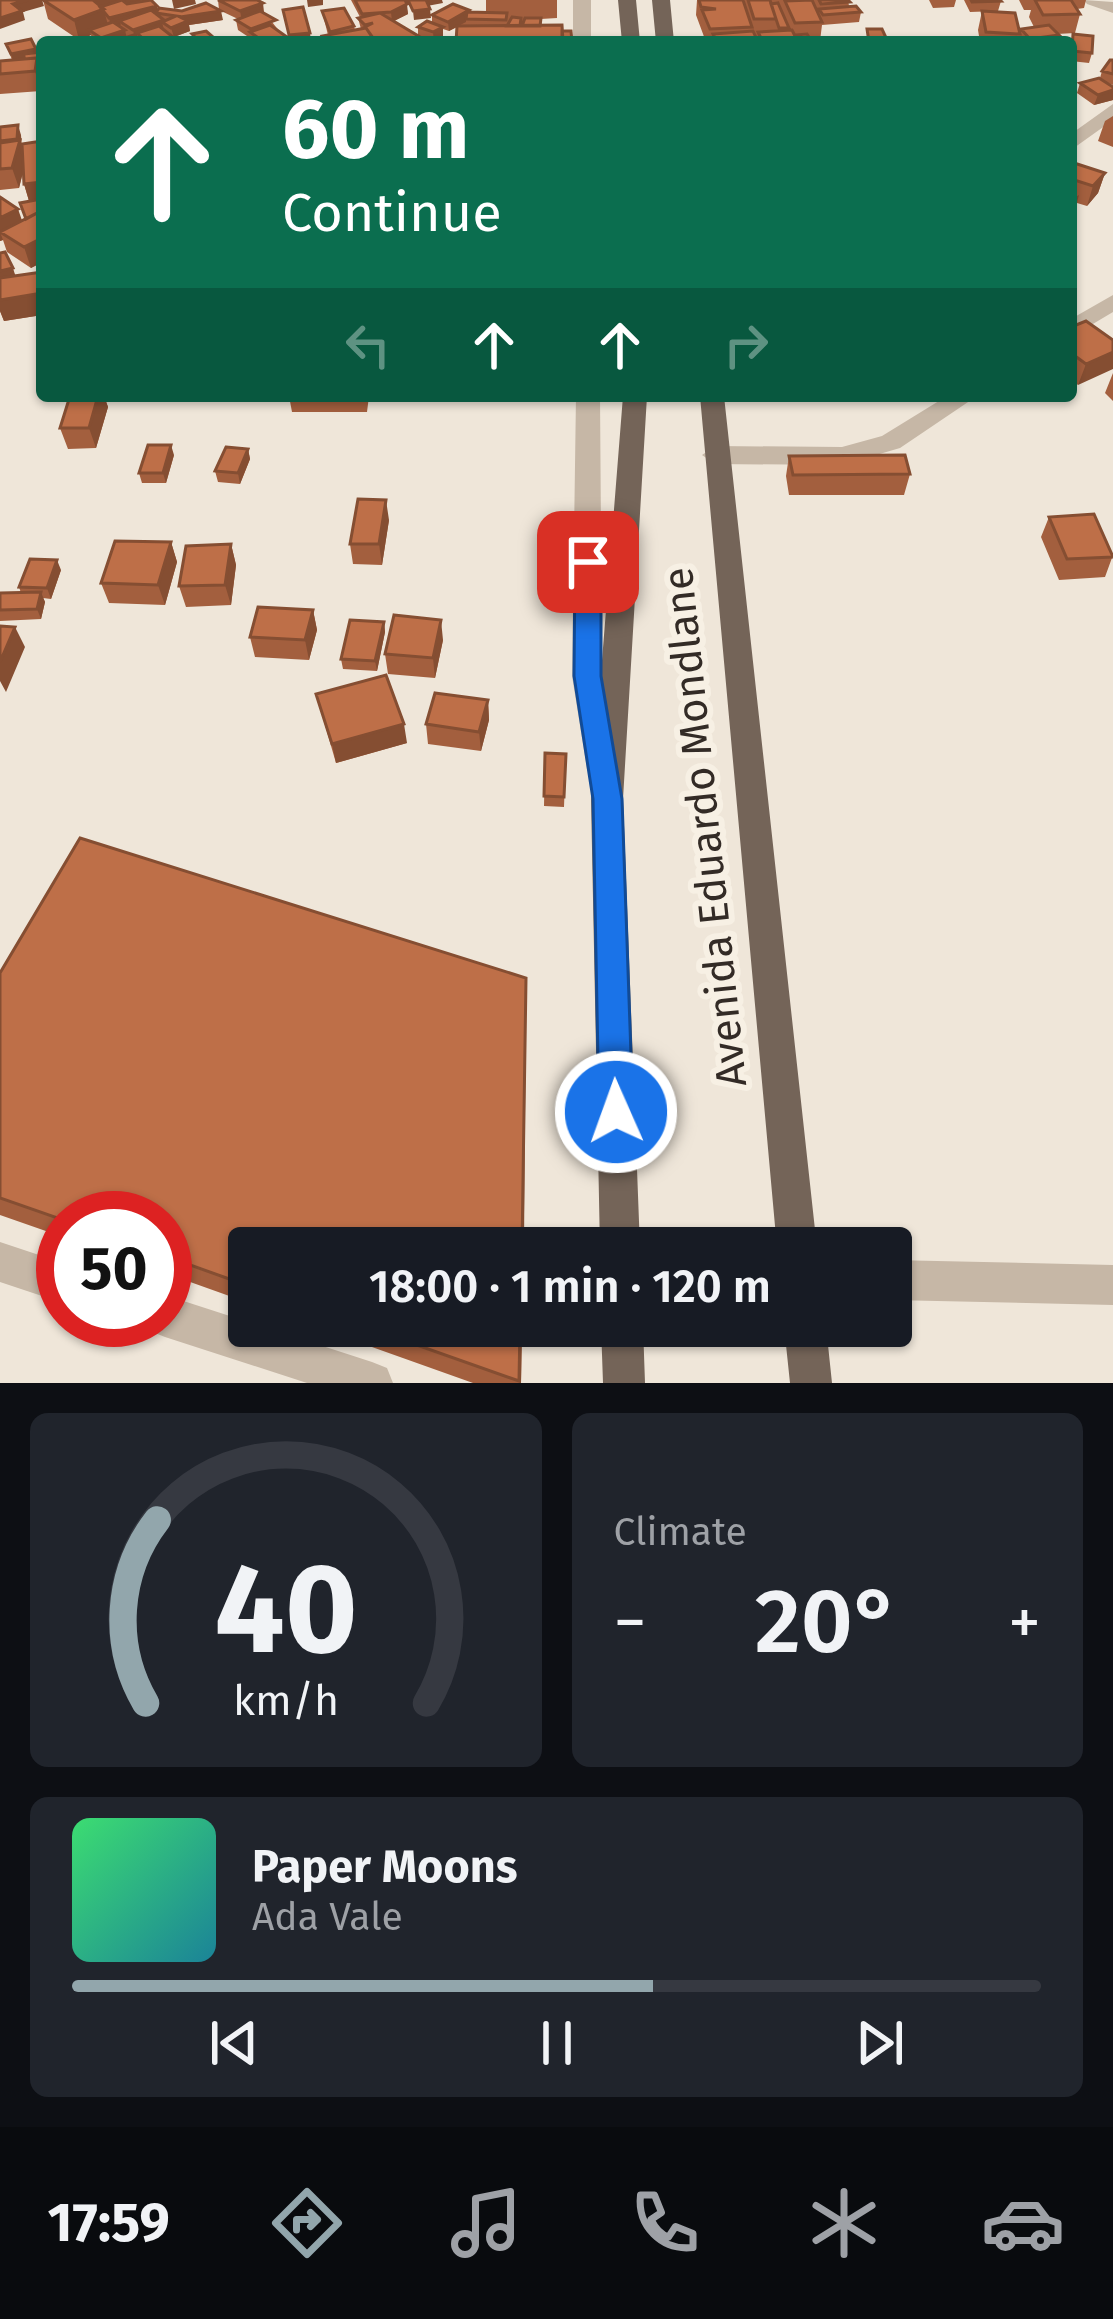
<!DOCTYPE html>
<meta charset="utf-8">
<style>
:root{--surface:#171b24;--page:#20242c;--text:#f1f3f6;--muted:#9ea1a6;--line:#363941;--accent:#92a6ac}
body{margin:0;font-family:"Fira Sans",sans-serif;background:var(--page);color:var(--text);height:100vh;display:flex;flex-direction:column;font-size:45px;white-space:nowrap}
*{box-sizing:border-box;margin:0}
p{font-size:39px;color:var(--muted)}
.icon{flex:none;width:66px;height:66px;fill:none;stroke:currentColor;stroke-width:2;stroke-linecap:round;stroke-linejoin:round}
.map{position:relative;height:1383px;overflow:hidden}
.panel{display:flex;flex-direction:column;gap:30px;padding:30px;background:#0d0f14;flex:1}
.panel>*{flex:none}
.hud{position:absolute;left:36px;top:36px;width:1041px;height:366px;border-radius:12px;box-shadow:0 3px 9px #0004;background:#0b6e4f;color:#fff;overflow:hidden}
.speed{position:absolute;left:36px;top:1191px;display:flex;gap:24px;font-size:60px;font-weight:700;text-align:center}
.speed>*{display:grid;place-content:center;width:156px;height:156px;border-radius:50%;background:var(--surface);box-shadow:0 3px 9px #0004;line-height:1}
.speed .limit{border:18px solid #d22;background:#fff;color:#111}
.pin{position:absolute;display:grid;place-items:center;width:102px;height:102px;color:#fff;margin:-51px;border-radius:24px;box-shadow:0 6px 18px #0006}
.me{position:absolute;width:132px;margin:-66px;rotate:358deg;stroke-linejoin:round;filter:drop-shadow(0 0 9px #0008)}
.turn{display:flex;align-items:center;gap:42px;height:252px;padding:0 48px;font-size:54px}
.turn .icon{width:156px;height:156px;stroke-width:2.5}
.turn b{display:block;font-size:84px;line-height:102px}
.lanes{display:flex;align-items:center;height:114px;padding:0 48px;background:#0003;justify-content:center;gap:60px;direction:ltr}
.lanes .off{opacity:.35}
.big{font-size:90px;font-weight:600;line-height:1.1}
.panel .tile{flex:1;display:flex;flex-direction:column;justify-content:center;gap:18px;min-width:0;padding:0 42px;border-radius:18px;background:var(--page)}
.panel .dial{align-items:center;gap:0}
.dial svg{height:312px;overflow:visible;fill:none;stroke:var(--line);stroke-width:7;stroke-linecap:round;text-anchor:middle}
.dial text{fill:var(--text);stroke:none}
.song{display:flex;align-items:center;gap:36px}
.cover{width:144px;height:144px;border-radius:18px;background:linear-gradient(135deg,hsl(140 70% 55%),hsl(190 70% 35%))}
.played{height:12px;border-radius:6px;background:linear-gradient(90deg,var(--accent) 60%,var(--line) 60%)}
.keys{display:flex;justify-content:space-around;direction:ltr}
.heat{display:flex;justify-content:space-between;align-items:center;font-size:66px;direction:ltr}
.panel .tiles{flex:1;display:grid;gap:30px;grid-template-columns:1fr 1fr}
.tile:last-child{grid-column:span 2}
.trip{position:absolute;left:228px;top:1227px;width:684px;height:120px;border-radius:12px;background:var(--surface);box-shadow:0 3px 9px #0004;font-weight:600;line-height:120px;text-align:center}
.menu{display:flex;height:192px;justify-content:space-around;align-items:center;background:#090b0e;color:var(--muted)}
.menu .icon{width:84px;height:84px}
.menu .current{color:var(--accent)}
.menu b{font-size:54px;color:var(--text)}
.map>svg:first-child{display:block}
</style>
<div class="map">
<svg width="1113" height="1383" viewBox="0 0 1113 1383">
<rect width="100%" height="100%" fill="#efe6d9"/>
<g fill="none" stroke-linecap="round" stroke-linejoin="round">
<path fill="#c6b7a6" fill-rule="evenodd" d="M573,0H591V42H573Z
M1084,0L1113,2V13L1087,4Z
M828,36L840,38L843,42H819Z
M1113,104V120L1071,150V134Z
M1113,295V312L1071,337V319Z
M576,396H600L602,676L619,769L614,778H592L587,769L572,676Z
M947,396H977L900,448L842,465L715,464L702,455L715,446L842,447L882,436Z
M0,1242L63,1263V1303L0,1282Z
M891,1260L1113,1265V1305L891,1300Z
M165,1295L372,1362L387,1368L393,1383H307L165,1337L150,1331L146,1320H165Z"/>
<path fill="#746458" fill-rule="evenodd" d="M618,0H636L640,42H622Z
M652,0H670L674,42H656Z
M623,396H647L623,799L640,1248H600L591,799Z
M700,396H724L817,1248H777Z
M601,1326H643L645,1383H603Z
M784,1326H826L832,1383H790Z"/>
</g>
<path fill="#a35f3e" d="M43,0L158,10L223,20L189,25L190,31L174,37L170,35L174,42H95L92,40L91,35L79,40L48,19Z
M218,0L264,12L288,42H251L250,38L238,30L236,20L238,19L219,10Z
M351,0H405L408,14L394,21L418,37V27L432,23V15L486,13V0H557V18L541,19V26L457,27L449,31L443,29V36L433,42L419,37L420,42H322V36L328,35L322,11L354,26L355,30L361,29L358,18L360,17Z
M697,0H743L745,6L744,0H848L849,6L861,12L859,22L822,25L820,41L706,42L696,15Z
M929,0H956L954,7L933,8Z
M964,0H1000L1001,1L998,11L970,12Z
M1019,0H1086L1084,8L1077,9L1080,14L1075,33L1057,34V42H1021L1018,39V42H980L978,30L982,11L1020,33L1021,29L1034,27L1029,17L1031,10H1024Z
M1073,34L1092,53L1089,63L1071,61V42Z
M6,44L37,53L42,52L41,91L0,94V61L12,60Z
M1113,60V85L1108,83L1113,87V100L1094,105L1077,93L1080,83L1100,78L1102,71Z
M1113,116V147L1098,141L1105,121Z
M0,127L21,135L22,147L42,141V315L4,321L0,311V253L16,276L40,272L37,266L39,264L31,268L7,252L3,240L0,241V197L22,221L26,219L29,201L24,184L23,172L19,188L0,190Z
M1071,162L1105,173L1098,193L1087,206L1077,203L1071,208Z
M1071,327L1113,340L1078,385L1071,379Z
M1113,373V401L1105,393Z
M70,396H104L108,407L96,448L68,449L60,428Z
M289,396H369L367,412H292Z
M248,449L250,459L240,484L218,482L215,471Z
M174,455L166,483H142L139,473Z
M789,456L910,474L904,495H789L786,476Z
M1049,517L1113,555L1105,577L1059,580L1041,537Z
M389,520L382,565L353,564L350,544Z
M171,542L177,562L165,605L109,603L101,583Z
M231,544L236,565L231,605L186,607L179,586Z
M61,570L51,599L43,598L45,602L41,619L0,621V593H21L19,587Z
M313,610L317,630L309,660L255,657L250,637Z
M384,622L385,632L377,671L343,669L341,659Z
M443,640L435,678L388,674L385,654Z
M316,694L407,743L336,763Z
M488,700L489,720L481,751L428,744L426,724Z
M545,753L566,754L564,807L544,806Z
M0,973L527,1010L249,1248V1303L165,1273V1218H63V1237L0,1215Z
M313,1326H522L521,1383H473Z"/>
<path fill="#854e32" d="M6,0H42L44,6L23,12L25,20L0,29V16Z
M89,0H144L104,11L109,28L89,30L91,35L79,40L74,20Z
M172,0H195L196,4L174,9Z
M307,0H323V5L308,7Z
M427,0H442L443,3L427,6Z
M263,3L264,12L242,21L240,11Z
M407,4L408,14L392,22L391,12Z
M157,6L159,14L119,21L121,25L111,28L109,18Z
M430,9L431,18L414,20L413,11Z
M469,10L470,19H466V22L449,31L448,22Z
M221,11L223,20L189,25L190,31L174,37L171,28L180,17Z
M164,20L162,22L164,30L137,33L138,39L135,40L133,30Z
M443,27V36L434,42L433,32Z
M125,30L127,39L120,42H102L101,38Z
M310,33L311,42H290L289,35Z
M1059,35L1057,42H1030V39Z
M36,49L42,64L41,91L35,71L14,64L11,54Z
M1113,90V100L1094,105L1098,95Z
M18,125L21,135V144L26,160L19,188L12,168L0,151V141Z
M1105,173L1098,193L1087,206L1093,186Z
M42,182V203L30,204L24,184Z
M1079,195L1076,206L1071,208V200Z
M18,209L25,229L0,232L3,240L0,241V218Z
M42,238V262L31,268L24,247Z
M13,268L16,278L0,283V271Z
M42,293V315L4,321L0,311V300Z
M1113,352V369L1078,385L1086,364Z
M98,396H104L108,407L96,448L89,428Z
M171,445L174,455L166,483L163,473Z
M248,449L250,459L240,484L238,473Z
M386,500L389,520L382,565L379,544Z
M171,542L177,562L165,605L158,585Z
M231,544L236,565L231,605L225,585Z
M57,560L61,570L51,599L47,588Z
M41,592L45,602L41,619L37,609Z
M313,610L317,630L309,660L305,640Z
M441,620L443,640L435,678L433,658Z
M384,622L385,632L377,671L375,661Z
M15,627L25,647L6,692L0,681V662Z
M488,700L489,720L481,751L479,732Z
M404,724L407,743L336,763L332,744Z
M526,978L524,1248H522Z
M520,1326H522L521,1383H520Z"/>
<path fill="#be6f48" stroke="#854e32" stroke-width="3" d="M0,0H28L13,4L22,11L0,18Z
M43,0H93L104,9L74,20Z
M122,0L127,4L151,0L157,6L109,18L100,7Z
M218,0H257L263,3L240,11Z
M355,0H405L407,4L391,12L362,14Z
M408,0H426L430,9L413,11Z
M699,0H743L752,27L710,29L702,10L716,9L701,7Z
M748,0H770L776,19H754Z
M812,0L822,22L795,23L785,1Z
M819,0H848L850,2L821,4Z
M971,0H1000L1001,1L972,2Z
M1035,0H1071L1080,14L1043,15Z
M206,3L221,11L180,17L188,21L171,28L162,22L176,16L156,13L159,8L182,11Z
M778,3L789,28H779L771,4Z
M453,4L469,10L448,22L432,15Z
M856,6L861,12L823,15L819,9Z
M303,7L310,33L289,35L283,10Z
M344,8L354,26L330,32L322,11Z
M151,10L164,20L133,30L119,21Z
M260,11L276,20L251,29L236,20Z
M982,11L1015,13L1020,34L986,32Z
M467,12L507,13L506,20L466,19Z
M380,13L420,37L406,42H376L366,28H363L373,23L365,25L358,18Z
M512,17L521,18L520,26H507Z
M525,18H541L540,26H522Z
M427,21L443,27L433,32L418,27Z
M113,22L125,30L101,38L89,30Z
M270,25L287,37L274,42H264L250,32Z
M562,25L563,42H456L457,26Z
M1049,25L1059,35L1030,39L1021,29Z
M159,26L173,37L158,42H147L137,33Z
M366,28L374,40L362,42H325L322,36Z
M867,29H882L888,42H869Z
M792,30L798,42H763L758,32Z
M206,31L213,37L199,41L192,34Z
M562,31H571L572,42H562Z
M753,31L758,42H717L713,34Z
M807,34L812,42H798L795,35Z
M1073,34L1093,36L1092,53L1072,51Z
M134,35L142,42H112Z
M31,39L36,49L11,54L6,44Z
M841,39L860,40V42H842Z
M42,52V64H39L37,58L24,59V54Z
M37,58L35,71L0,74V61Z
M1110,60H1113V74L1102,71Z
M1099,78L1113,87V90L1098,95L1080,83Z
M18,125L17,139L0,141V127Z
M20,140L12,168L0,169V143Z
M42,141V182L24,184L22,144Z
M1071,162L1105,173L1093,186L1071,179Z
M0,197L18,209L0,218Z
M41,199L42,214L39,212L26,219L20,203Z
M39,212L42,214V238L24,247L0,232Z
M5,252L13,268L0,271V253Z
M42,272V293L0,300V278Z
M1086,321L1113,340V352L1086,364L1071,353V327Z
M70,396H98L89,428H60Z
M148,445H171L163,473H139Z
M226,447L248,449L238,473L215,471Z
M905,455L910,474L793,475L789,456Z
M358,499L386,500L379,544H350Z
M1094,514L1113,557L1067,559L1049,517Z
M115,541L171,542L158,585L101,583Z
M231,544L225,585L179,586L186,546Z
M30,559L57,560L47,588L19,587Z
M41,592L37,609L0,610V593Z
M258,607L313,610L305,640L250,637Z
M394,615L441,620L433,658L385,654Z
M350,620L384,622L375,661L341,659Z
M0,626L15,627L0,662Z
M386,675L404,724L332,744L316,694Z
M435,693L488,700L479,732L426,724Z
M545,753L566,754L564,797L544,796Z
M80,838L526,978L522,1248H249V1286L165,1256V1218H63V1220L0,1198V973Z
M363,1326H520L519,1381Z"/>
<path fill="#1a73e8" stroke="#114b97" stroke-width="3" d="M588,553L601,562V676L622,799L633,1112L628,1124L616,1128L604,1124L599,1112L593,799L574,676L575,562Z"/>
<g text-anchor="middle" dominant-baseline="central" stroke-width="12" stroke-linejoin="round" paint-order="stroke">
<g font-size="42" fill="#332b26" stroke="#f7f0e4">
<text transform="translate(705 827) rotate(-96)">Avenida Eduardo Mondlane</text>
</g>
</g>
</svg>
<div class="speed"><div class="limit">50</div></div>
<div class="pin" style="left:588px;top:562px;background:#d93025"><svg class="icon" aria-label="arrive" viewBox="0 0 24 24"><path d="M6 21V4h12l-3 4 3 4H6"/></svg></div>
<svg class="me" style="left:616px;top:1112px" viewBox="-20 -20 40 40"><circle r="17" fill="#1a73e8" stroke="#fff" stroke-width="3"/><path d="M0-11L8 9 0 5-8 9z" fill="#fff"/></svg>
<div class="trip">18:00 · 1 min · 120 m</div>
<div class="hud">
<div class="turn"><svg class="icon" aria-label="ahead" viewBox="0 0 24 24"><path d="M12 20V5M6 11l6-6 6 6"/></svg><div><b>60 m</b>Continue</div></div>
<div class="lanes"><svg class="icon off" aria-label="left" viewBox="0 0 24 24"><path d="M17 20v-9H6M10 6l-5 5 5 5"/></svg><svg class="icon" aria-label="ahead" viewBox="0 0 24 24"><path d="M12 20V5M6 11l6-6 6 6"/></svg><svg class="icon" aria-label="ahead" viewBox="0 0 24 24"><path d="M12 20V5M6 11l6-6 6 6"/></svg><svg class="icon off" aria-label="right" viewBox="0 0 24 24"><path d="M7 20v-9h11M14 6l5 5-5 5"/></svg></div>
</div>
</div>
<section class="panel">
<div class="tiles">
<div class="tile dial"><svg viewBox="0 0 100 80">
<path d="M14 69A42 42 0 1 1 86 69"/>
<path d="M14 69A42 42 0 0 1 17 22" stroke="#92a6ac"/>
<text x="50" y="56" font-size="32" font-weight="700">40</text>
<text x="50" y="72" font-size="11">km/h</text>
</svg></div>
<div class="tile"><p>Climate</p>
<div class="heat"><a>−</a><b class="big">20°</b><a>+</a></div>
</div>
<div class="tile">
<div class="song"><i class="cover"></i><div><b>Paper Moons</b><p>Ada Vale</p></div></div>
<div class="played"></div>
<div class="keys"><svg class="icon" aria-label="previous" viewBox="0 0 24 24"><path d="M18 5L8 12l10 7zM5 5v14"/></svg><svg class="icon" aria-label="pause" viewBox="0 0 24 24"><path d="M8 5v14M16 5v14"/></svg><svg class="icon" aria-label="next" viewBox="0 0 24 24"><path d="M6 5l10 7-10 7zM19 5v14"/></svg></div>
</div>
</div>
</section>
<nav class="menu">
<b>17:59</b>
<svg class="icon current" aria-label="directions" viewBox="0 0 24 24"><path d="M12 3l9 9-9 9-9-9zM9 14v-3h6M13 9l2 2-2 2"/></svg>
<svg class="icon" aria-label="music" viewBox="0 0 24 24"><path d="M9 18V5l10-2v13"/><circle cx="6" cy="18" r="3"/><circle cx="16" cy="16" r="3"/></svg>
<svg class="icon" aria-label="phone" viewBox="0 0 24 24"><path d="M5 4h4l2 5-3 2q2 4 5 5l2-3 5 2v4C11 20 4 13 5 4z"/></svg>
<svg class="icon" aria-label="climate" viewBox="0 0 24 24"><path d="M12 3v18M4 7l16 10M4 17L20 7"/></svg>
<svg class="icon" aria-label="car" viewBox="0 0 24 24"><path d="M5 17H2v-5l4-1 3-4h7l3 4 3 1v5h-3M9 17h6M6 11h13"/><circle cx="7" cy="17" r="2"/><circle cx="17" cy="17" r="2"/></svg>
</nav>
